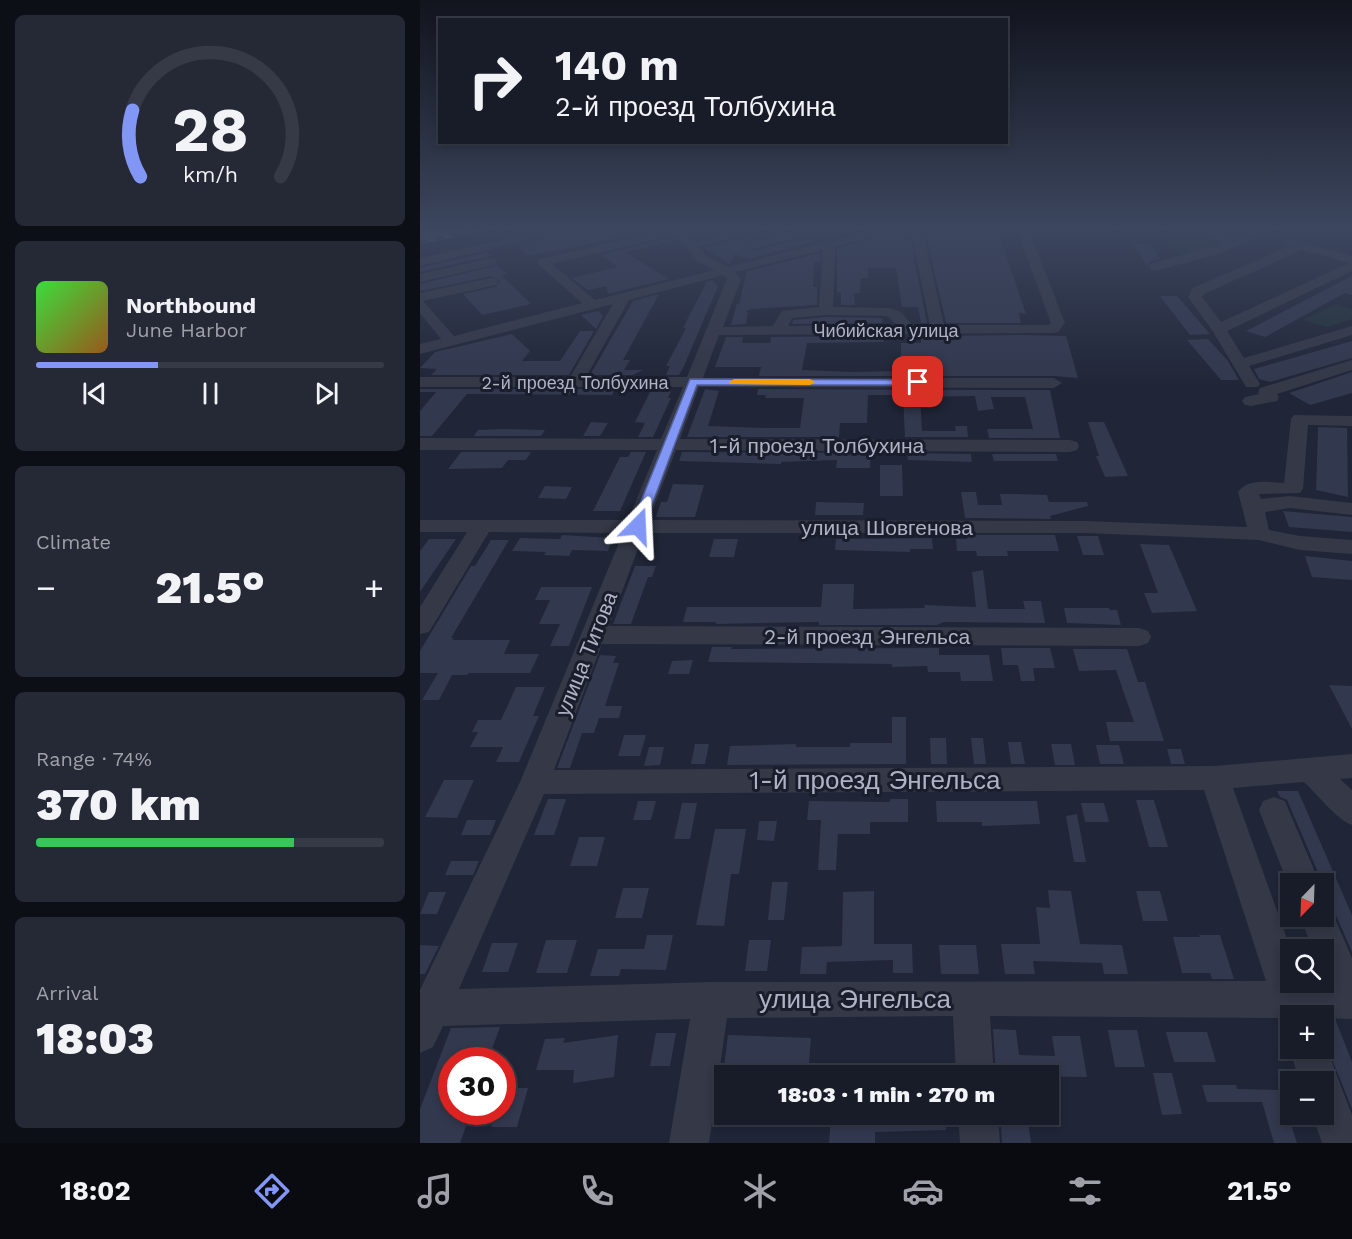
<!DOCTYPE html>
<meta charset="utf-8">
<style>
:root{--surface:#181c29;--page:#252935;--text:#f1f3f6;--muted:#9fa1a8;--line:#363a46;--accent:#8296f5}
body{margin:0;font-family:"Work Sans",sans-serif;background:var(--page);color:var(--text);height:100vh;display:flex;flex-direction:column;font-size:22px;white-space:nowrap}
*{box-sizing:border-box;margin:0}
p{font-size:20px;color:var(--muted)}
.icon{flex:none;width:33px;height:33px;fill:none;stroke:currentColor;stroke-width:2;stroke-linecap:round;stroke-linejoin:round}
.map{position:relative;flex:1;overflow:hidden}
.sheet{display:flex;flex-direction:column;gap:15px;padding:15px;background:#0d0f17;width:420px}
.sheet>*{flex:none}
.hud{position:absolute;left:18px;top:18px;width:570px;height:126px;border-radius:0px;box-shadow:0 3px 9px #0003,0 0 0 2px var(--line);background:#181c29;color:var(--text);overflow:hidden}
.needle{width:39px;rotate:203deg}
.buttons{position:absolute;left:860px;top:873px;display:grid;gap:12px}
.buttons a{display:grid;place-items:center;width:54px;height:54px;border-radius:0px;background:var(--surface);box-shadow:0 3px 9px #0003,0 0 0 2px var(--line);font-size:30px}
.speed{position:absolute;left:18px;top:1047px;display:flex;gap:12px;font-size:30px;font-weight:700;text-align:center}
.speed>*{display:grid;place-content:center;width:78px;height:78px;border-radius:50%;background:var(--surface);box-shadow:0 3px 9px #0003,0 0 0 2px var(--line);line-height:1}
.speed .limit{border:9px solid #d22;background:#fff;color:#111}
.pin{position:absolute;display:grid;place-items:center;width:51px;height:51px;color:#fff;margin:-26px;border-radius:12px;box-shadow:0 3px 9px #0006}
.me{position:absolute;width:66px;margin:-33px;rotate:21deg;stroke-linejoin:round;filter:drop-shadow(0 0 4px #0008)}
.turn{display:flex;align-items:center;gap:21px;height:126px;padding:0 18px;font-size:27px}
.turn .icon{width:78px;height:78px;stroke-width:2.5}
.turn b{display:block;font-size:42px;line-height:51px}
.big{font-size:45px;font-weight:800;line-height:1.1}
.sheet .card{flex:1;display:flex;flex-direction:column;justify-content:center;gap:9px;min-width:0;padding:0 21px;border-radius:9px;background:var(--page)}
.sheet .dial{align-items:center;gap:0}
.dial svg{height:156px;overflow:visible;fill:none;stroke:var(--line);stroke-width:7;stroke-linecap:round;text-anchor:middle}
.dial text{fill:var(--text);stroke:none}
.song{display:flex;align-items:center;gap:18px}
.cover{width:72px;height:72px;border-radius:9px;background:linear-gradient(135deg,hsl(120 70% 55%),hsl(30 70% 35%))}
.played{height:6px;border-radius:3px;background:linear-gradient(90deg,var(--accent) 35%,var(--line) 35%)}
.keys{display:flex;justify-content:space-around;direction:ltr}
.heat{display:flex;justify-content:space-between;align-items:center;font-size:33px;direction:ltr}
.charge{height:9px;border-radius:4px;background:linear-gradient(90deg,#34c759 74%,var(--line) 0)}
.trip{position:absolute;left:294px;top:1065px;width:345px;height:60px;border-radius:0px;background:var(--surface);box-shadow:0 3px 9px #0003,0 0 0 2px var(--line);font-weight:800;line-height:60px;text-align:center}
.menu{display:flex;height:96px;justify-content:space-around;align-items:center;background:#0a0b10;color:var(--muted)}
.menu .icon{width:42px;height:42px}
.menu .active{color:var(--accent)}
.menu b{font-size:27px;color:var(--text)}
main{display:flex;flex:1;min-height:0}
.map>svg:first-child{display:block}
</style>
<main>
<section class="sheet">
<div class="card dial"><svg viewBox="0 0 100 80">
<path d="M14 69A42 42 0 1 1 86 69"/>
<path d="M14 69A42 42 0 0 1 10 35" stroke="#8296f5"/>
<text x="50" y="56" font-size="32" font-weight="700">28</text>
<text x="50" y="72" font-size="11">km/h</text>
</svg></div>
<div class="card">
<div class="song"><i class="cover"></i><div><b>Northbound</b><p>June Harbor</p></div></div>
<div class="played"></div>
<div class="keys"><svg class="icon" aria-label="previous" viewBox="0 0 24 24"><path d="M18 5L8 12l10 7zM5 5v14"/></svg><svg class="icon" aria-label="pause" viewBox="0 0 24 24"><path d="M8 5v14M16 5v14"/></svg><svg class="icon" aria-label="next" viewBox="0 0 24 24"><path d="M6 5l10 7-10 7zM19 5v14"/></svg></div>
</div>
<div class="card"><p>Climate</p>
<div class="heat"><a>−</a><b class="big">21.5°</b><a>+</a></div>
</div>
<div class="card"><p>Range · 74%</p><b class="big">370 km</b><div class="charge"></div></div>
<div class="card"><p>Arrival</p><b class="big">18:03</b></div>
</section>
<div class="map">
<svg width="932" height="1143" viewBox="0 0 932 1143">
<rect width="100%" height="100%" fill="#202537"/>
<path fill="#223138" d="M756,229L802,243L761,254L749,246L742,235Z
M916,304L932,309V319L907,327L883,320Z"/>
<path fill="#32384e" d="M164,227H237L238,230L109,256L97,245Z
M258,227H264L276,234L308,227L316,229L274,239Z
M368,227H380L327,240L324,245L333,251L383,238L398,241L405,234L431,227H452L329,259L315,254L310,264L283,248Z
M485,227H488L507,323H501L498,307H482L476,268H448V278H441L440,293H434L435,305H421V293L417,292V249Z
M504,227H579V235L606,314L599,313L601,323H526Z
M250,238L254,241L205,252L249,279L188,294L186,286L168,290L152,278L198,267L182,255Z
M713,244H729L740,259L729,262L727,266Z
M67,252L71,256L0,272V268Z
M401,253L400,262H394L393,287H397V305L331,309L326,311L328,313L326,324L311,325L317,303L319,305L327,271Z
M78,265L87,274L82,276L111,304L62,315L43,294L76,287L80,281L71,276L0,291V284Z
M932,276V295L925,293L845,337L826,331Z
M292,280L298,286L264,366L259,375H246L250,366H246L266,328H263L272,310L287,282Z
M239,294L203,360H210L204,370H223L213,375H170L213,301Z
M740,296H757L790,334L770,335Z
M178,311L183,316L176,329L161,315Z
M406,317L462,318V323L372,324L373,320Z
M160,331H174L149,375H11L17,369L0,368L15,352L92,334L110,351L102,361H140Z
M605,335L646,336L658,378L634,376H339L341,367H295L306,337H323L322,343H350L351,337L464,336V342L387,343L382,370L433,372L478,371L481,369V343H501V336Z
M788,339L808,361L819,380H801L767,340Z
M932,341V358L850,382L839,379L834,369Z
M932,372V393L890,405L869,393Z
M0,389H195L192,395L47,394L12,436H0V411L16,392H0Z
M252,389L248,398H251L233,437H218L225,423L215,422L231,390Z
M285,389L299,391L288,426L346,428H380L384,398H345L346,395H337L338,389L630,390L640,438H569L567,429H613L605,397H571L574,409L558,411L555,396L500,397L502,431H536L535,426H547L548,437H485L483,395H448L447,423H420L419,437H267Z
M171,422L188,423L180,436H163Z
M668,422H684L708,476L685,477L676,456H679Z
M898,427L927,428L928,497L896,490Z
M58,430L84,429L125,430L121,436H54Z
M41,452H111L106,460H88L82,468L28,469Z
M211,452H226L200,511H173L200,457H208Z
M262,452L451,453L450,468H416L417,460L361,462V464L259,461Z
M487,453L551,454L552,462L488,460Z
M572,454H636L638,461H574Z
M460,465H482L483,496H460Z
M253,484L284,485L275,517H236L241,502H247Z
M125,486L152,487L146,499L118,498Z
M541,492H556L558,505H582L580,494H595L627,495L629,502H667L668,506L630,516L631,519L545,518Z
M396,502L444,503L443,515H395Z
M863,511L932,517V532L869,527Z
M142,535L193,538L188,551L152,550L149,556L124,555L126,552L92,551L100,538L140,539Z
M547,535H635L639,551H587L588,556H557L556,551H537L536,539H547Z
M657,536H678L684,555H663Z
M512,538L513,549H490V552L415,550L416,539Z
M9,539H36L0,592V551Z
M294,539H318L314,557H289Z
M71,540H89L31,638H34L32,640H90L84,654H119L110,673H49L47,675H32L19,700H2L18,673H0V651L51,566H55Z
M720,544L749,545L777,611L732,613L724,593H738Z
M885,556L932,561V580L892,577Z
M215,566H236L232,577H228L211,624H193Z
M563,570L568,609H605L603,601H621L625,623L524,622L517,625H399V622L297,624L295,622H263L267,607H401L403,584H434L433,609L505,608L504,605L556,607L552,572Z
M121,587H172L149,646H130L140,624H119L130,600H115Z
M644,608H689L690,610H697L701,625L647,623Z
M292,647H312L311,649L519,648V655H569L573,681H541L540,672H508L507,666L472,667V664L288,662Z
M581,648H630L635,668H613L615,681H601L598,665H583Z
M653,649H707L718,682H725L744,741H690L686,722H714L696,670L659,671Z
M180,655L196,656L193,663H199L185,706H202L199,718H179L174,733H162L150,768H137Z
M273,660L269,674H248L252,661Z
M909,685L932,686V729Z
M96,687H125L113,716H119L99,762H76L83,747H50L58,732H52L58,720H81Z
M472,717H486V764L307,765L310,746L376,744V747H430V743H472Z
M204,735H226L220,756H198Z
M510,738H526L527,764H511Z
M551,738H563L566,764H554Z
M588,742H601L605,764H591Z
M275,744H289L285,764H271Z
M631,744H651L655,765H635Z
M676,745H699L704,764H680Z
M229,747H244L240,765L224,766Z
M747,749H761L765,764H751Z
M24,780H54L37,818L5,817Z
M857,791H878L932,915V952L911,904L903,900V884L867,800L860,797Z
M128,799H146L134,835H114Z
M470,799H488V822H450V834H418L416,870H398L401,820H387L389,801L470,802Z
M716,800H734L748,847H729Z
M218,801H236L231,820H213Z
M516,801H617L620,824L562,826V822H517Z
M262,803H277L270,839H254Z
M661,803H684L689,822H665Z
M657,814L666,862H654L646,816Z
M47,820H76L70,835H41Z
M339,821H357L354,841L337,840Z
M295,829H326L319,874H311L304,926L276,925Z
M159,837H185L177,866H150Z
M31,861H59L53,875H25Z
M352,882H368L364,920H348Z
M203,888H229L222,918H195Z
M628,890L651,891L660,944L702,945L708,974H684L682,963L613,961L615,974H585L581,944H620L616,907L630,908Z
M454,891V944H492L493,973H473V960L407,962L406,974H380L382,947L422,946L423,892Z
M716,891H740L748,921H723Z
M9,892H26L17,914H0Z
M227,935H253L246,970L201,969L199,976H170L178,949H224Z
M779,935H800L814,979H792L790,973H762L753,937H780Z
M126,940H157L147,973H116Z
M329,940H351L347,971H325Z
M72,943H98L88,972H62Z
M0,945L19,946L5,974H0Z
M519,945H556L559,974H521Z
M903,1020L916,1021L932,1062V1109L903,1037Z
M80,1027L68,1060H32V1112H51L40,1143H0V1109L31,1028Z
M573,1029L596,1030L599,1055L635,1056L632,1036H660L667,1077L576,1076Z
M688,1030H717L725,1067H695Z
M746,1032H787L796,1062H754Z
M236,1033H256L250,1066H230Z
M198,1035L194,1077L153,1083L154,1070H116L125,1039L145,1038L143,1043Z
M308,1035L391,1038L388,1076H360L361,1066H304Z
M521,1063L522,1076H475V1064Z
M414,1064H458V1076H413Z
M733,1073H752L762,1114L742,1115Z
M782,1085H816L817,1089L860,1090L877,1143H854L842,1102H787Z
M82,1088H108L97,1127H71L76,1112H82Z
M411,1114H525L526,1130L455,1132V1143H409Z
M580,1114H607L611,1143H582Z"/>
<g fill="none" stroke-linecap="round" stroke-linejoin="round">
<path fill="#343847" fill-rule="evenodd" d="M139,227H162L0,266V258Z
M239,227H253L274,241L333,227H355L279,247L286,256L308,267L463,227H483L415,247L413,307L469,308L481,312L492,325H510L490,227H502L524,325H629L631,323L599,236L602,227H614L611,236L645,323L638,332L633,333L299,335L283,378H634L642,383L634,388L279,387L260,439L650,440L657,442L659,446L657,450L650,452L256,450L229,520L665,521L827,527L818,492C828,478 848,482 864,483L871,419L874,415L932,416V426L888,425L883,489L880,493L839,494L841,499L870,496L932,503V515L870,508L845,512L849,530L880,536L932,540V554L880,550L839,540L665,533H224L189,626L719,628L728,631L731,637L728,643L719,646L182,644L134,770L795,766L932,754V778L920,779L932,790V825C917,820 897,794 884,782L813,788L871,950L870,982H906L903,974V950H893L880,916H903V902L909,905L932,958V1019L903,1018V1016H870V1032L863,1029L858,1018L570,1016L574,1076H536L533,1016L307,1018L289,1143H249L270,1019L23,1026L13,1047L0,1053V990L100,782L203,533L69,532L9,632L0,634V607L47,532H0V520H208L237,450H0V438L241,439L263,387H0V377H150L193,304L0,354V344L21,339L0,313V293L71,278L76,279L78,282L76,285L3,301L34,336L162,303L119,265L117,262L119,259L242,231ZM250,236L268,248L278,262L295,270L175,300L132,264ZM403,250L399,307L362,311L353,326L303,327L321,279L315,272ZM304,275L307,279L267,377H166L209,300ZM406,315L467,316L477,325L368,326L372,318ZM784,790L846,981L291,982L39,989L124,794Z
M693,227L718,229L776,227L814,239L844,227H860L799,254L735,271L730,270L729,267L730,264L804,243C792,240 768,229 757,229C736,229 716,247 693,227Z
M383,229L401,233L403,235L397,239L383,236L332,249L326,245L328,242Z
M868,238L932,256V271L807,331L824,358L932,326V335L829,366L840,384L838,387H826L792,330L768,297L773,288L870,246L862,242ZM882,250L929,263L801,322L782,297L784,294Z
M71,258L75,259L77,262L75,265L0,282V274Z
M932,360V370L857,394L859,397L857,401L831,406L825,405L822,401L825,397L839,394L838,392L840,388Z
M854,797L865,801L900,884H870V889L839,810L843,801Z
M903,1039L932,1115V1143H902L892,1114H903V1082H880L869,1048L870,1046V1048H903Z
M538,1114H578L580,1143H540Z"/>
<path fill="#525667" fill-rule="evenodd" d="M21,227H53L46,231L0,240V232Z"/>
<defs>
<path id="rail" d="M0,242L73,227"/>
</defs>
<use href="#rail" stroke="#565b6e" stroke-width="4"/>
<use href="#rail" stroke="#191d2c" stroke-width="2" stroke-dasharray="8" stroke-linecap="butt"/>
</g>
<linearGradient id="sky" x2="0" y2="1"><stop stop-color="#12141e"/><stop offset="0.59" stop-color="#3c465e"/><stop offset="1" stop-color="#3c465e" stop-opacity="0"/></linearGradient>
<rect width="932" height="387" fill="url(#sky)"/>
<path fill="#8296f5" stroke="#54629f" stroke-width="1.5" d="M270,379L498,380L503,382L498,385H277L224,526L218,530L213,529L211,526Z"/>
<path fill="#f59e0b" d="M314,379H390L395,382L390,385L310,384L309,382Z"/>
<g text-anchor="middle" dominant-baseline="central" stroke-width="6" stroke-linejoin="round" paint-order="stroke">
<g font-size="18" fill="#aeb2c4" stroke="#191d2c">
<text x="466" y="330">Чибийская улица</text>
<text x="155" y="382">2-й проезд Толбухина</text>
</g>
<g font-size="21" fill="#aeb2c4" stroke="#191d2c">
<text x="397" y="445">1-й проезд Толбухина</text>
<text x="467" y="527">улица Шовгенова</text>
<text x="447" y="636">2-й проезд Энгельса</text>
<text transform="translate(166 654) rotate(-68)">улица Титова</text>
</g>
<g font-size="26" fill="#aeb2c4" stroke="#191d2c">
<text x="455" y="780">1-й проезд Энгельса</text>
<text x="435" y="999">улица Энгельса</text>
</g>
</g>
</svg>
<div class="buttons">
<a><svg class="needle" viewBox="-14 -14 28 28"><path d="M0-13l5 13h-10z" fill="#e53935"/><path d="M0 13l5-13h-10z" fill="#9fa1a8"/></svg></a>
<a><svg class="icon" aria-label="search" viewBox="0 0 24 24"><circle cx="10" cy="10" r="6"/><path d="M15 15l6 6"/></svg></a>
<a>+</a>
<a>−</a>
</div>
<div class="speed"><div class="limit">30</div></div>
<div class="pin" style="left:498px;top:382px;background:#d93025"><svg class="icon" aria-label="arrive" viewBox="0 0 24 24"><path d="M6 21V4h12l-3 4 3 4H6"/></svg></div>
<svg class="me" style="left:218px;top:526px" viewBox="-20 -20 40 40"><path d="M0-17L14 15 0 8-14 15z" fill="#8296f5" stroke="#fff" stroke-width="4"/></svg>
<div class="trip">18:03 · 1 min · 270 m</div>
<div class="hud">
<div class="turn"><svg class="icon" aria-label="right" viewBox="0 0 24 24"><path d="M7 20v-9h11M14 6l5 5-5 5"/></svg><div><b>140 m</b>2-й проезд Толбухина</div></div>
</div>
</div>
</main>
<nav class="menu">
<b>18:02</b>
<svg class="icon active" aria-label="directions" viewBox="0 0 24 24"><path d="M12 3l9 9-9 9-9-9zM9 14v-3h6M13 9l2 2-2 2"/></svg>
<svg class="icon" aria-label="music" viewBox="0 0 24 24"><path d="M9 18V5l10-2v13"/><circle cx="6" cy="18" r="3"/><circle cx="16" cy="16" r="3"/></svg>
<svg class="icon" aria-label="phone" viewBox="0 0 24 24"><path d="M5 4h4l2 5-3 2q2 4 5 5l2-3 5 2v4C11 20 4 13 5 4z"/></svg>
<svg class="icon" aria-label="climate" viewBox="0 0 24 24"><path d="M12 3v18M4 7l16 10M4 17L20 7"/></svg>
<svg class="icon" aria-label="car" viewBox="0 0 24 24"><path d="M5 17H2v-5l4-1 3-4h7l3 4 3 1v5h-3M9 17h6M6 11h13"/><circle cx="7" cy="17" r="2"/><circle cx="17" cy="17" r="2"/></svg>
<svg class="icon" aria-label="filters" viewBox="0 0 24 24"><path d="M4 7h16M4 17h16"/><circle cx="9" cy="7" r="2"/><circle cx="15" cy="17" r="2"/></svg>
<b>21.5°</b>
</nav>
